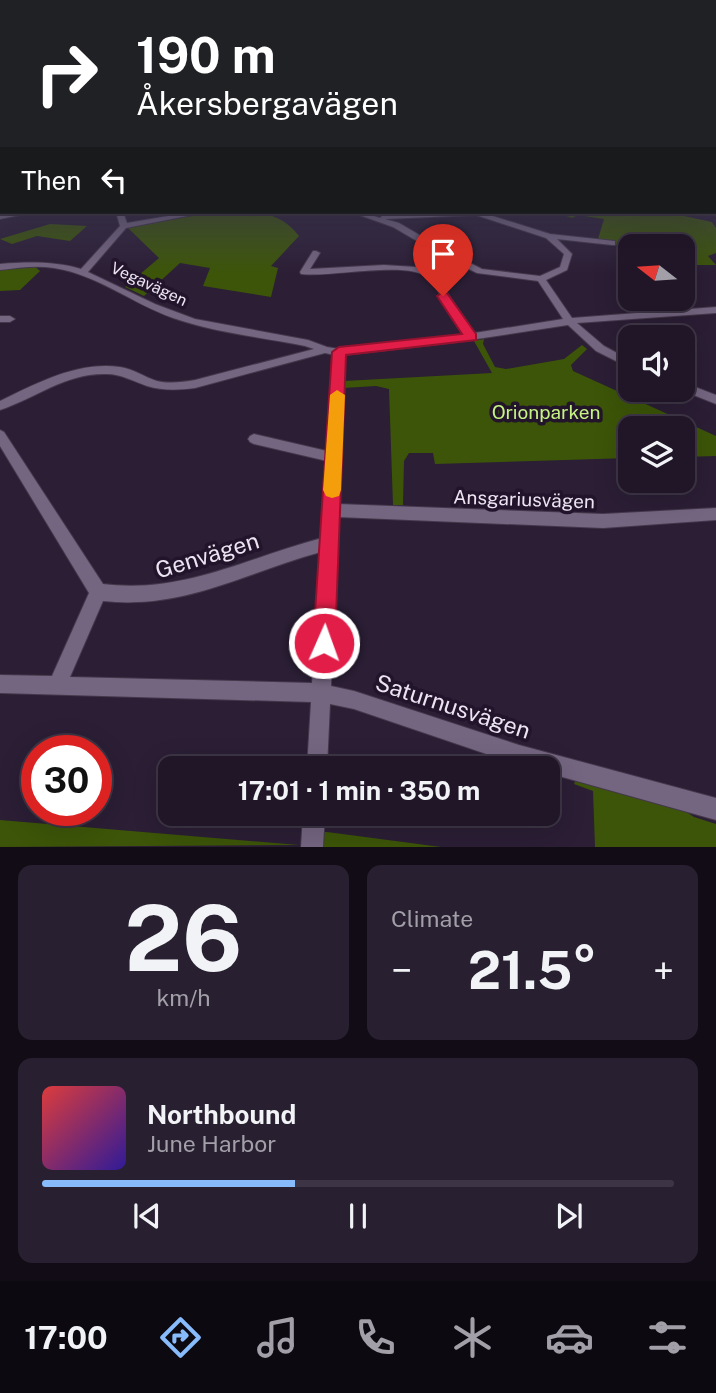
<!DOCTYPE html>
<meta charset="utf-8">
<style>
:root{--surface:#201628;--page:#281f30;--text:#f1f3f6;--muted:#a29fa8;--line:#3d3545;--accent:#87bbfb}
body{margin:0;font-family:"Public Sans",sans-serif;background:var(--page);color:var(--text);height:100vh;display:flex;flex-direction:column;font-size:26px;white-space:nowrap}
*{box-sizing:border-box;margin:0}
p{font-size:23px;color:var(--muted)}
.icon{flex:none;width:38px;height:38px;fill:none;stroke:currentColor;stroke-width:2;stroke-linecap:round;stroke-linejoin:round}
.map{position:relative;height:847px;overflow:hidden}
.drawer{display:flex;flex-direction:column;gap:18px;padding:18px;background:#120c16;flex:1}
.drawer>*{flex:none}
.hud{position:absolute;left:0px;top:0px;width:718px;height:214px;box-shadow:0 7px 28px #0002,0 0 0 2px var(--line);background:#202124;color:#fff;overflow:hidden}
.needle{width:46px;rotate:287deg}
.buttons{position:absolute;left:618px;top:234px;display:grid;gap:14px}
.buttons a{display:grid;place-items:center;width:77px;height:77px;border-radius:14px;background:var(--surface);box-shadow:0 7px 28px #0002,0 0 0 2px var(--line);font-size:35px}
.speed{position:absolute;left:21px;top:735px;display:flex;gap:14px;font-size:35px;font-weight:700;text-align:center}
.speed>*{display:grid;place-content:center;width:91px;height:91px;border-radius:50%;background:var(--surface);box-shadow:0 7px 28px #0002,0 0 0 2px var(--line);line-height:1}
.speed .limit{border:10px solid #d22;background:#fff;color:#111}
.pin{position:absolute;display:grid;place-items:center;width:60px;height:60px;color:#fff;margin:-72px -30px;border-radius:50% 50% 50% 0;rotate:-45deg;box-shadow:0 0 7px #0007}
.pin .icon{rotate:45deg}
.me{position:absolute;width:77px;margin:-38px;rotate:2deg;stroke-linejoin:round;filter:drop-shadow(0 0 5px #0008)}
.turn{display:flex;align-items:center;gap:24px;height:147px;padding:0 21px;font-size:32px}
.turn .icon{width:91px;height:91px;stroke-width:2.5}
.turn b{display:block;font-size:49px;line-height:60px}
.then{display:flex;align-items:center;height:66px;padding:0 21px;background:#0003;gap:14px;font-size:26px}
.big{font-size:52px;font-weight:700;line-height:1.1}
.drawer .widget{flex:1;display:flex;flex-direction:column;justify-content:center;gap:10px;min-width:0;padding:0 24px;border-radius:14px;background:var(--page)}
.drawer .dial{align-items:center;gap:0}
.dial b{font-size:91px;line-height:1}
.song{display:flex;align-items:center;gap:21px}
.cover{width:84px;height:84px;border-radius:10px;background:linear-gradient(135deg,hsl(0 70% 55%),hsl(250 70% 35%))}
.played{height:7px;border-radius:4px;background:linear-gradient(90deg,var(--accent) 40%,var(--line) 40%)}
.keys{display:flex;justify-content:space-around;direction:ltr}
.heat{display:flex;justify-content:space-between;align-items:center;font-size:38px;direction:ltr}
.drawer .tiles{flex:1;display:grid;gap:18px;grid-template-columns:1fr 1fr}
.widget:last-child{grid-column:span 2}
.trip{position:absolute;left:158px;top:756px;width:402px;height:70px;border-radius:14px;background:var(--surface);box-shadow:0 7px 28px #0002,0 0 0 2px var(--line);font-weight:700;line-height:70px;text-align:center}
.tab-bar{display:flex;height:112px;justify-content:space-around;align-items:center;background:#0d0910;color:var(--muted)}
.tab-bar .icon{width:49px;height:49px}
.tab-bar .active{color:var(--accent)}
.tab-bar b{font-size:32px;color:var(--text)}
.map>svg:first-child{display:block}
</style>
<div class="map">
<svg width="716" height="847" viewBox="0 0 716 847">
<rect width="100%" height="100%" fill="#2b1e35"/>
<path fill="#3c5508" d="M213,212C246,212 277,207 299,236L271,266L278,268L271,297L203,286L210,268L180,263L144,296L125,287L159,258L128,228Z
M555,212H679L684,216L712,222L716,228V253L708,256L716,265H683L682,247L615,245L614,241L598,239L604,219L578,215L572,218Z
M50,224L87,226L70,241L37,236L12,244L0,239Z
M33,265L40,271L20,290L0,291V270Z
M484,339L483,344L495,367L506,369L564,359L582,345L587,349L571,365L573,371L716,436V456L683,457L682,429H630V458L435,464L433,453H409L404,461L403,505H393L389,389L376,386L343,388L344,381L492,373L474,341Z
M576,780L673,803L694,817L716,824V847H595L593,791L574,784Z
M0,820L299,845L0,847Z
M323,832H327L441,847H322Z"/>
<g fill="none" stroke-linecap="round" stroke-linejoin="round">
<defs>
<path id="minor" d="M0,170H2V174H0Z
M19,212H35L0,219V215Z
M116,212H123L127,223L192,212H207L126,228L88,272L155,304L195,319L308,340L327,347L339,349L464,335C453,317 443,295 429,279C412,259 329,278 301,274L300,272L313,251H316L320,253L310,269L384,265L416,267L434,273L474,333L563,319L538,281L477,273L446,258L393,227L351,212H361L380,218L383,215L480,212L550,234L615,241V245H612L557,239L572,254L567,270L546,280L572,318L716,307V313L577,323L604,346L630,360V368L596,351L568,325L457,342L344,355L338,504L603,514L716,508V520L603,528L338,517L331,686L354,691L519,745L716,798V820L548,773V768H531L519,765L354,709L330,704L327,768H307L311,702L0,693V675L52,676L89,593L0,446V430L4,432L103,584C183,594 246,558 322,538L327,461L254,444L250,442L248,439L250,436L254,434L327,451L334,355L325,353L195,388C179,390 163,391 147,386C132,381 122,374 106,374C66,373 36,398 0,410V401C37,383 78,361 120,367C134,369 144,377 157,381C169,384 183,382 195,380L314,349L305,346C261,337 216,333 173,318C133,304 96,274 54,268C36,265 18,268 0,270V264C28,262 54,261 81,269L120,226ZM476,215L546,238L564,254L560,267L540,276L482,269L452,254L399,223L385,219ZM321,552L312,683L70,677L103,601C185,610 244,573 321,552Z
M0,316H10L15,319L10,322H0Z
M682,382L716,395V404L681,390Z
M303,814H325L323,847H301Z"/>
</defs>
<use href="#minor" stroke="#44384b" stroke-width="2"/>
<use href="#minor" fill="#746580" fill-rule="evenodd"/>
</g>
<linearGradient id="sky" x2="0" y2="1"><stop stop-color="#18101d"/><stop offset="0.57" stop-color="#44415c"/><stop offset="1" stop-color="#44415c" stop-opacity="0"/></linearGradient>
<rect width="716" height="274" fill="url(#sky)"/>
<path fill="#e11d48" stroke="#92132f" stroke-width="2" d="M443,292L447,293L476,334V340L346,355L335,643L332,651L324,655L316,651L313,643L332,352L339,347L462,334L437,296Z"/>
<path fill="#f59e0b" d="M337,390L345,395L341,490L339,496L332,498L326,496L323,490L330,395Z"/>
<g text-anchor="middle" dominant-baseline="central" stroke-width="7" stroke-linejoin="round" paint-order="stroke">
<g font-size="16" fill="#ece4f3" stroke="#22142b">
<text transform="translate(149 284) rotate(25)">Vegavägen</text>
</g>
<g font-size="19" fill="#c5f282" stroke="#22142b">
<text x="546" y="412">Orionparken</text>
</g>
<g font-size="19" fill="#ece4f3" stroke="#22142b">
<text transform="translate(524 499) rotate(2)">Ansgariusvägen</text>
</g>
<g font-size="23" fill="#ece4f3" stroke="#22142b">
<text transform="translate(207 555) rotate(-17)">Genvägen</text>
<text transform="translate(453 706) rotate(18)">Saturnusvägen</text>
</g>
</g>
</svg>
<div class="buttons">
<a><svg class="needle" viewBox="-14 -14 28 28"><path d="M0-13l5 13h-10z" fill="#e53935"/><path d="M0 13l5-13h-10z" fill="#a29fa8"/></svg></a>
<a><svg class="icon" aria-label="sound" viewBox="0 0 24 24"><path d="M4 9h4l5-4v14l-5-4H4zM17 9q2 3 0 6"/></svg></a>
<a><svg class="icon" aria-label="layers" viewBox="0 0 24 24"><path d="M12 4l9 5-9 5-9-5zM3 14l9 5 9-5"/></svg></a>
</div>
<div class="speed"><div class="limit">30</div></div>
<div class="pin" style="left:443px;top:296px;background:#d93025"><svg class="icon" aria-label="arrive" viewBox="0 0 24 24"><path d="M6 21V4h12l-3 4 3 4H6"/></svg></div>
<svg class="me" style="left:324px;top:643px" viewBox="-20 -20 40 40"><circle r="17" fill="#e11d48" stroke="#fff" stroke-width="3"/><path d="M0-11L8 9 0 5-8 9z" fill="#fff"/></svg>
<div class="trip">17:01 · 1 min · 350 m</div>
<div class="hud">
<div class="turn"><svg class="icon" aria-label="right" viewBox="0 0 24 24"><path d="M7 20v-9h11M14 6l5 5-5 5"/></svg><div><b>190 m</b>Åkersbergavägen</div></div>
<div class="then">Then<svg class="icon" aria-label="left" viewBox="0 0 24 24"><path d="M17 20v-9H6M10 6l-5 5 5 5"/></svg></div>
</div>
</div>
<section class="drawer">
<div class="tiles">
<div class="widget dial"><b>26</b><p>km/h</p></div>
<div class="widget"><p>Climate</p>
<div class="heat"><a>−</a><b class="big">21.5°</b><a>+</a></div>
</div>
<div class="widget">
<div class="song"><i class="cover"></i><div><b>Northbound</b><p>June Harbor</p></div></div>
<div class="played"></div>
<div class="keys"><svg class="icon" aria-label="previous" viewBox="0 0 24 24"><path d="M18 5L8 12l10 7zM5 5v14"/></svg><svg class="icon" aria-label="pause" viewBox="0 0 24 24"><path d="M8 5v14M16 5v14"/></svg><svg class="icon" aria-label="next" viewBox="0 0 24 24"><path d="M6 5l10 7-10 7zM19 5v14"/></svg></div>
</div>
</div>
</section>
<nav class="tab-bar">
<b>17:00</b>
<svg class="icon active" aria-label="directions" viewBox="0 0 24 24"><path d="M12 3l9 9-9 9-9-9zM9 14v-3h6M13 9l2 2-2 2"/></svg>
<svg class="icon" aria-label="music" viewBox="0 0 24 24"><path d="M9 18V5l10-2v13"/><circle cx="6" cy="18" r="3"/><circle cx="16" cy="16" r="3"/></svg>
<svg class="icon" aria-label="phone" viewBox="0 0 24 24"><path d="M5 4h4l2 5-3 2q2 4 5 5l2-3 5 2v4C11 20 4 13 5 4z"/></svg>
<svg class="icon" aria-label="climate" viewBox="0 0 24 24"><path d="M12 3v18M4 7l16 10M4 17L20 7"/></svg>
<svg class="icon" aria-label="car" viewBox="0 0 24 24"><path d="M5 17H2v-5l4-1 3-4h7l3 4 3 1v5h-3M9 17h6M6 11h13"/><circle cx="7" cy="17" r="2"/><circle cx="17" cy="17" r="2"/></svg>
<svg class="icon" aria-label="filters" viewBox="0 0 24 24"><path d="M4 7h16M4 17h16"/><circle cx="9" cy="7" r="2"/><circle cx="15" cy="17" r="2"/></svg>
</nav>
